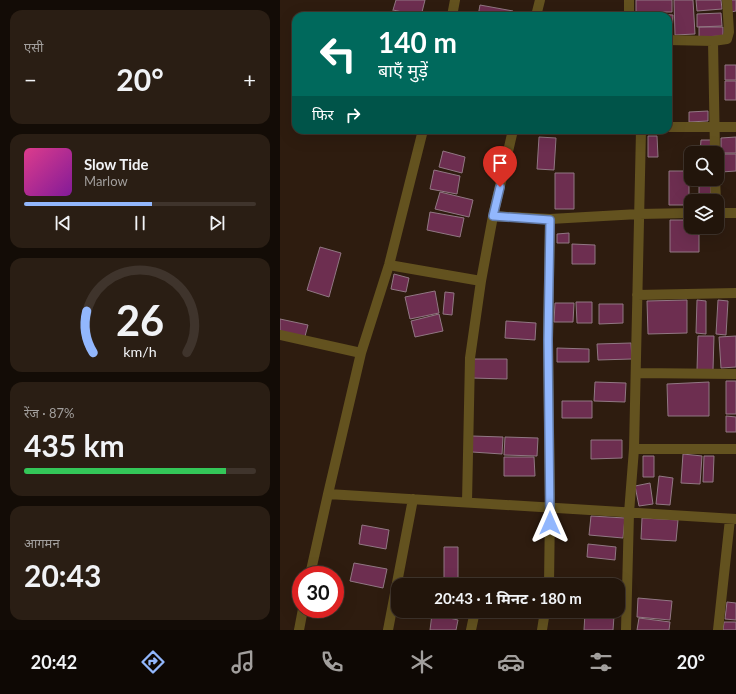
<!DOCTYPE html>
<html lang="hi">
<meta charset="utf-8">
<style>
:root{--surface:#22150b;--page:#2a1e14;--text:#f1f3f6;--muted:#a29f9d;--line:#3f342c;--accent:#92b7fd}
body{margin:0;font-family:Lato,"Noto Sans Devanagari",sans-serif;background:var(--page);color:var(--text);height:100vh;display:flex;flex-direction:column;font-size:15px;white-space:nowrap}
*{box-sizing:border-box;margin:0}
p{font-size:13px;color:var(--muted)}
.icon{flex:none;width:22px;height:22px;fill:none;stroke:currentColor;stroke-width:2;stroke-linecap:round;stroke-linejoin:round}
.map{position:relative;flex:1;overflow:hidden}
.panel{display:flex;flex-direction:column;gap:10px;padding:10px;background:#130c06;width:280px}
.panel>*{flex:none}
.guide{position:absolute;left:12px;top:12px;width:380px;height:122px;border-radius:12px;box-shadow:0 4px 16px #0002,0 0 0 1px var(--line);background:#00695c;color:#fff;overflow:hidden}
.buttons{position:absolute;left:404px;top:146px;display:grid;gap:8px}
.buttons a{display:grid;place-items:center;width:40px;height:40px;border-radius:8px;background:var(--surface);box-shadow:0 4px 16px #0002,0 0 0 1px var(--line);font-size:20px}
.speed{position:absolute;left:12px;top:566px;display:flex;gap:8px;font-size:20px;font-weight:700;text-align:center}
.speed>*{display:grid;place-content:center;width:52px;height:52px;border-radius:50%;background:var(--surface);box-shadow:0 4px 16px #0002,0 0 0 1px var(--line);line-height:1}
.speed .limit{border:6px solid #d22;background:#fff;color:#111}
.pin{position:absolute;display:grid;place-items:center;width:34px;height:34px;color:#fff;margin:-41px -17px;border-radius:50% 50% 50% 0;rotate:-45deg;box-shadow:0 0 4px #0007}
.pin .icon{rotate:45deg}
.me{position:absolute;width:44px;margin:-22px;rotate:0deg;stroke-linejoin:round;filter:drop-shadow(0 0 3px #0008)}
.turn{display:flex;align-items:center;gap:14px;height:84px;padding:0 20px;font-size:18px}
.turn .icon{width:52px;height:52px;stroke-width:2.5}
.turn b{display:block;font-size:28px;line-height:34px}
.then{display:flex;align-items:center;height:38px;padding:0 20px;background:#0003;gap:8px;font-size:15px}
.big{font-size:30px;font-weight:700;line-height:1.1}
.panel .card{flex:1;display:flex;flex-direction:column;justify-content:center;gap:6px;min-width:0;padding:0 14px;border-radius:12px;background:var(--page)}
.panel .dial{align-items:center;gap:0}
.dial svg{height:104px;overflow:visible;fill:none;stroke:var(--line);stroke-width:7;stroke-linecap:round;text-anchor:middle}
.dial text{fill:var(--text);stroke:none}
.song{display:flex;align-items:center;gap:12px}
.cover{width:48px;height:48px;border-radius:6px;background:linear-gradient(135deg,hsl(330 70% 55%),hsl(290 70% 35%))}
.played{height:4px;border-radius:2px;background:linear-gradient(90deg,var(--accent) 55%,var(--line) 55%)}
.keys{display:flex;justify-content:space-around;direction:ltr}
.heat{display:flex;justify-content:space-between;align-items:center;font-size:22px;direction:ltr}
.charge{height:6px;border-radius:3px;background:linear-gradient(90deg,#34c759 87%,var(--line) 0)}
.trip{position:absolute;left:111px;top:578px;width:234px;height:40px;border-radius:12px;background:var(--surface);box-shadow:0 4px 16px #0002,0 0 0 1px var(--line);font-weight:700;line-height:40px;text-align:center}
.menu{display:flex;height:64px;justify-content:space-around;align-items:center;background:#0e0804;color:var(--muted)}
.menu .icon{width:28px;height:28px}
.menu .current{color:var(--accent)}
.menu b{font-size:18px;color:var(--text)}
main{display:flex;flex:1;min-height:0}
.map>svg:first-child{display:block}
</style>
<main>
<section class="panel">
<div class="card"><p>एसी</p>
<div class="heat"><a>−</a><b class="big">20°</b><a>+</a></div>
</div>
<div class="card">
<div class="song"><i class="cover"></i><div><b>Slow Tide</b><p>Marlow</p></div></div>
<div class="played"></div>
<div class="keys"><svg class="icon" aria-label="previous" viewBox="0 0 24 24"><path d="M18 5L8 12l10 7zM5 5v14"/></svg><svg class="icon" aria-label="pause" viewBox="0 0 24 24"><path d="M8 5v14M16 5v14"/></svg><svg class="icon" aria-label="next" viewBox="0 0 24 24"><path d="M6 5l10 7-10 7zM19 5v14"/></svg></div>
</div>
<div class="card dial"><svg viewBox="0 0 100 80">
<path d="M14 69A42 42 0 1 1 86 69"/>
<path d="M14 69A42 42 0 0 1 9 37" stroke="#92b7fd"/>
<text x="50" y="56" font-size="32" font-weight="700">26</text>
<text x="50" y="72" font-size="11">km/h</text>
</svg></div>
<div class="card"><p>रेंज · 87%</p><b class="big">435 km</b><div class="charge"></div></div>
<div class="card"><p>आगमन</p><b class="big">20:43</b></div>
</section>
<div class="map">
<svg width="456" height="630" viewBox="0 0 456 630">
<rect width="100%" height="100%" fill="#2e1c0f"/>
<path fill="#6d2e50" stroke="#917783" d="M116,0H145L141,16L113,10Z
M356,0H392V12H356Z
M394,0H413L415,34L395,35Z
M416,0H441L442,9L417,11Z
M449,0H456V11L451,12Z
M200,5L233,11L232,16H198Z
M112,11L137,16H111Z
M356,13L393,15L392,34H388V16H356Z
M441,13L442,26L417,27V14Z
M419,27H443V36L419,37Z
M445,65H456V80H445Z
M445,81H456V100H445Z
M428,111V121L409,122V112Z
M368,136H377L378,157H368Z
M259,137L276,138L274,170L257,169Z
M456,137V153H441V138Z
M421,140H431V153H420Z
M163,151L185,157L182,173L159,167Z
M440,154H456V171L441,172Z
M154,170L180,176L177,194L150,189Z
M389,171H409V205H389Z
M275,173H294V209H275Z
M419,179H431V201H419Z
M160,192L193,200L189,217L155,209Z
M150,212L184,218L180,237L147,230Z
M390,220H411V227H419V252H390Z
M289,233V243H277V234Z
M292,244L315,245V264H292Z
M40,247L61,253L49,297L27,290Z
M114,274L129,278L126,292L111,289Z
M155,291L159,313L130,319L125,297Z
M165,292L174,293L172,315L163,314Z
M407,300V333L368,334L367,301Z
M417,300L426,301V334L416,333Z
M438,300L448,301L446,335L436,334Z
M296,302H312V323H297Z
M275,303H294L293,322H274Z
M319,304H343V323L319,324Z
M159,314L163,331L135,337L131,321Z
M0,319L28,325L24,340L0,334Z
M226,321L256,323L255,340L225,338Z
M418,336H434L433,370H417Z
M456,336V367L441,368L439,337Z
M351,343L352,359L318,360L317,344Z
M277,348L309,349V362H277Z
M193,359H227V379L192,378Z
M446,381H456V414H446Z
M315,382L346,383L345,402L314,401Z
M429,382V416H388L387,384Z
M282,401H312V418H282Z
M446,416L456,417V432H446Z
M192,436L223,437L222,454L192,452Z
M225,437L258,438L257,456L224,455Z
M311,440H342V458L311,459Z
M403,454L422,456L420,484L401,483Z
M363,456H374V477H363Z
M424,456H434L433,482H423Z
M224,457H254L255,476H224Z
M379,476L393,478L390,505L376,504Z
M370,483L373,504L359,506L355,486Z
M311,516L345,518L343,538L309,535Z
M362,518L398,520L396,541L361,539Z
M82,525L109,530L106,549L79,544Z
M308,544L336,547L335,560L307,557Z
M164,547H178V581H164Z
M74,563L107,569L103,588L70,581Z
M358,598L392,601L390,620L357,617Z
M447,602L456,603V620L445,619Z
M305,613L334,616L333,630H304Z
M152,614L178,620L176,630H150Z
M359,618L390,622L389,630H357Z
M444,622H456V630H443Z"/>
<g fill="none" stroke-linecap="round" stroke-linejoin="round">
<path stroke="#63521f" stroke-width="10" d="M172,16L175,0
M256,16L260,0
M349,16V0
M388,40L433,41L435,153
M433,41L447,39L449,32L447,0
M388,127H456
M435,179L436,201
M437,213H456
M213,216L270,219L359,214L411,213
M109,265L201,281
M357,295L456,293
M0,335L81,353
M356,373L456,374
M354,449H456
M48,494L456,519
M187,502L190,358L201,281L213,216L233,130
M30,575L48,494L81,353L109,265L143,130
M269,585L270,508L268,340L270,219
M19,630L23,609
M108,630L133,499
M191,630L195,611
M262,630L265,611
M346,630L349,513L354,449L361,130
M438,630L450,519"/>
</g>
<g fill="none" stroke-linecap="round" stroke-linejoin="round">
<defs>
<path id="route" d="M220,187L213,216L270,220L268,340L270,523"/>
</defs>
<use href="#route" stroke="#5f77a4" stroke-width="10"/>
<use href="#route" stroke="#92b7fd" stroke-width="7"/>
</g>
</svg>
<div class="buttons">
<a><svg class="icon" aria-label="search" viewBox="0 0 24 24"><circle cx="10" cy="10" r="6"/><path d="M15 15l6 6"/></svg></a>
<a><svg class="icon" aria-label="layers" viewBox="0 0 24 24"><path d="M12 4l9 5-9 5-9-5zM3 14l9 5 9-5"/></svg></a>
</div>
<div class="speed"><div class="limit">30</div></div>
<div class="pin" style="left:220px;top:187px;background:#d93025"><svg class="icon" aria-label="arrive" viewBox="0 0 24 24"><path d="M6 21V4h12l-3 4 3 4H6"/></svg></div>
<svg class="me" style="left:270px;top:523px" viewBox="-20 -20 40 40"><path d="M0-17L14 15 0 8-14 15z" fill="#92b7fd" stroke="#fff" stroke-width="4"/></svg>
<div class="trip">20:43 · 1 मिनट · 180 m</div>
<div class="guide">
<div class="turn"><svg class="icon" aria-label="left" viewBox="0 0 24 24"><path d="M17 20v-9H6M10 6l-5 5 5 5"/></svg><div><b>140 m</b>बाएँ मुड़ें</div></div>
<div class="then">फिर<svg class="icon" aria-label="right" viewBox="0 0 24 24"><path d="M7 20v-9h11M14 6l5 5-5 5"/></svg></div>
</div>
</div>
</main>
<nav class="menu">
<b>20:42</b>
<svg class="icon current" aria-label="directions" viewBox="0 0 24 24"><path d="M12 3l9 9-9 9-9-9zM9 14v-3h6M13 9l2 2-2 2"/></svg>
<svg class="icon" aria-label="music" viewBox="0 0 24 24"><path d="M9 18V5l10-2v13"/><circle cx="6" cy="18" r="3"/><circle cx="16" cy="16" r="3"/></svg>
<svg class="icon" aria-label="phone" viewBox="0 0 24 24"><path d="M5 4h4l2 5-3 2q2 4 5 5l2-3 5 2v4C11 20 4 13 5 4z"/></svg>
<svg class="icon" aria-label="climate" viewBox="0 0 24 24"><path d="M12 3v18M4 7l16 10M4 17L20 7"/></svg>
<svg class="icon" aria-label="car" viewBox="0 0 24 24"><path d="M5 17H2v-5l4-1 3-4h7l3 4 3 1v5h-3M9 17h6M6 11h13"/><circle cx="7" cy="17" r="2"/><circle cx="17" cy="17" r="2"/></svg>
<svg class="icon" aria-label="filters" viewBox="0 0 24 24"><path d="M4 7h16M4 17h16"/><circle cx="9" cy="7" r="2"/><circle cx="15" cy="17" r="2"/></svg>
<b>20°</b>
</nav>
